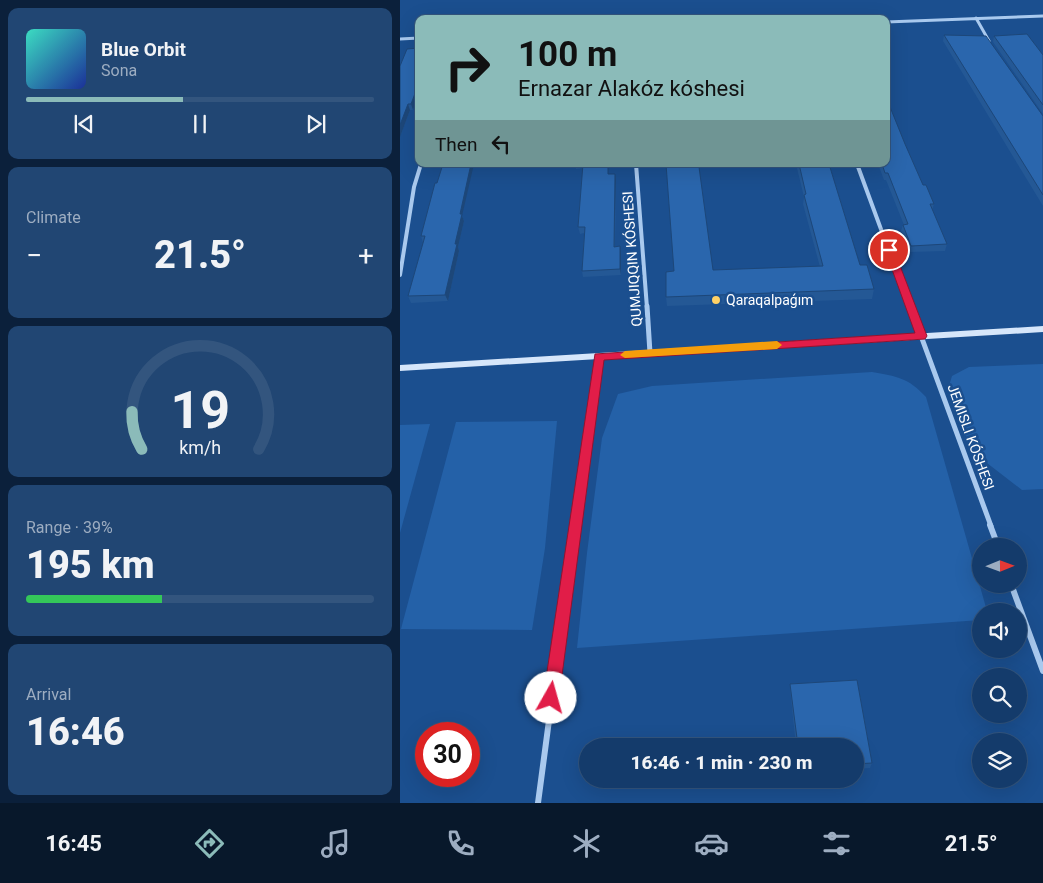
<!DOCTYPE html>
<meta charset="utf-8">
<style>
:root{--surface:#143b6b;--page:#214673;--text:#f1f3f6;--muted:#9dadc1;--line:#33557e;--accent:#8bbbb9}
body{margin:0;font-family:Roboto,sans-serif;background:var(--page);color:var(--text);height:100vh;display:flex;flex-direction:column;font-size:19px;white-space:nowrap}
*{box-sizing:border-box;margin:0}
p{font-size:16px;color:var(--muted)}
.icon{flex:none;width:28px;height:28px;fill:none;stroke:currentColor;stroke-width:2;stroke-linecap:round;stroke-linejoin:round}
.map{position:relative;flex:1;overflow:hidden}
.details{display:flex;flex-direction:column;gap:8px;padding:8px;background:#0b203b;width:400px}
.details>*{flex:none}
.guide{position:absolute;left:15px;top:15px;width:475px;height:152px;border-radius:10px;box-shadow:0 5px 20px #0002,0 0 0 1px var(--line);background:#8bbbb9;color:#111;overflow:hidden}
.needle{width:32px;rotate:89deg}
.fabs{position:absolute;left:572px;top:538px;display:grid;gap:10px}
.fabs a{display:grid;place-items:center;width:55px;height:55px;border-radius:50%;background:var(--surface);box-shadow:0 5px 20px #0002,0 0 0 1px var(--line);font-size:25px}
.speed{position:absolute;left:15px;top:722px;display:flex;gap:10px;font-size:25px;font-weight:700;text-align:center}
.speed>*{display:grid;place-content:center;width:65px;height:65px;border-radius:50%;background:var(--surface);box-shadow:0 5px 20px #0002,0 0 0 1px var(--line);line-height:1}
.speed .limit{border:8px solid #d22;background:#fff;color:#111}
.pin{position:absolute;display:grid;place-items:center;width:42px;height:42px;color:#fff;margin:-21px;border:2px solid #fff;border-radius:50%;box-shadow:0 1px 5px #0007}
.me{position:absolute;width:55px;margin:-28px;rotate:7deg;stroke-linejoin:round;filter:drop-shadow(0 0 4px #0008)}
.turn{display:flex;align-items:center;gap:18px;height:105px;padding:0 20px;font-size:22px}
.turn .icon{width:65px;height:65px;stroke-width:2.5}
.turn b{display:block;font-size:35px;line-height:42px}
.then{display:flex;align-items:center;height:48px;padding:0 20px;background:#0003;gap:10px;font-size:19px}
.big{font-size:38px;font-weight:800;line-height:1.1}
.details .widget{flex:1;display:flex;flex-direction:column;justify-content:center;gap:8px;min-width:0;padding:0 18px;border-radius:10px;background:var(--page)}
.details .dial{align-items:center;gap:0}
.dial svg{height:130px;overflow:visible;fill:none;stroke:var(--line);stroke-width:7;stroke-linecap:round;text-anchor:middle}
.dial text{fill:var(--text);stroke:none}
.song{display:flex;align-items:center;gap:15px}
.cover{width:60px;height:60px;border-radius:8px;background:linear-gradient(135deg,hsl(170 70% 55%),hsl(230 70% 35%))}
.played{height:5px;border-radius:2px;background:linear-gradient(90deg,var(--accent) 45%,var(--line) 45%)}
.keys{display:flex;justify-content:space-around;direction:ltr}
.heat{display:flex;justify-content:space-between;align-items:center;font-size:28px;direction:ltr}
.charge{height:8px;border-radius:4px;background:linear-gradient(90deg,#34c759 39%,var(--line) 0)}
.trip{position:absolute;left:179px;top:738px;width:285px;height:50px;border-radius:25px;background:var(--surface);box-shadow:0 5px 20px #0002,0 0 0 1px var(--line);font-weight:800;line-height:50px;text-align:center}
.tab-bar{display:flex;height:80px;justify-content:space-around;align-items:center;background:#08182b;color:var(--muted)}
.tab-bar .icon{width:35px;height:35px}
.tab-bar .selected{color:var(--accent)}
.tab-bar b{font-size:22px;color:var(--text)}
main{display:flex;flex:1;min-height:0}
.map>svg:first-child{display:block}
</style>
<main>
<section class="details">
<div class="widget">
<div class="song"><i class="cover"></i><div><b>Blue Orbit</b><p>Sona</p></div></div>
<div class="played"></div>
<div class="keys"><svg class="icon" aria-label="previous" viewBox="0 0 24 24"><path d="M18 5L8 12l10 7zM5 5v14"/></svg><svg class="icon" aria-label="pause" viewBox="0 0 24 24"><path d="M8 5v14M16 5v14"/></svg><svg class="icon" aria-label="next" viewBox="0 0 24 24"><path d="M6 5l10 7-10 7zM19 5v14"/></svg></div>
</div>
<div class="widget"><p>Climate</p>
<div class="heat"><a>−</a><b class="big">21.5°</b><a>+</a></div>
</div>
<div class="widget dial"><svg viewBox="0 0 100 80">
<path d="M14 69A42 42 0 1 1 86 69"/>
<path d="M14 69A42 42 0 0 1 8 46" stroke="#8bbbb9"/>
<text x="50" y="56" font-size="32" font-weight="700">19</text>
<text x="50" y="72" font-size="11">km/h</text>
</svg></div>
<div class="widget"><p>Range · 39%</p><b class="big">195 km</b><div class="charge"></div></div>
<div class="widget"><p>Arrival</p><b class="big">16:46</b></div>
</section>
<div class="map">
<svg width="643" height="803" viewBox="0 0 643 803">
<rect width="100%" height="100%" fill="#1b4f8f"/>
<path fill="#2461a8" d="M643,364V489L622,490L587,463L565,435L548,389L552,376L569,367Z
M472,372C496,376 509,378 526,397L587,611H581V620L177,648L187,553L202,438L218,394L252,386Z
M157,421L145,548L132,630L1,629L56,422Z
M30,424L0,533V425Z"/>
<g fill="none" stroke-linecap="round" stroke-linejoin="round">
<path stroke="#a9c9ee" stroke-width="3" d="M576,18L589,41
M486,22L643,16
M0,39L19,38"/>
<path stroke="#a9c9ee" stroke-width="4" d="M236,164L247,308
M457,164L510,308
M0,275L14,187L21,164"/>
<path stroke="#a9c9ee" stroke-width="5" d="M247,306L250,353
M510,306L591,526
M175,526L199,356"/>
<path stroke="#a9c9ee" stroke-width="6" d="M590,525L598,546
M611,584L643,671
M138,803L175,525"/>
<path fill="#d6e6fa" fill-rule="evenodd" d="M643,326V332L0,371V365Z"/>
</g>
<path fill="#245895" d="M544,35L643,116V206L543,41Z
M594,36L643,55V114L593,42Z
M19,48V94L13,110H10L0,137Z
M505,144L523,185L534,204L532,210L547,244L545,251L510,252L501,231L503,225H504L486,180H484L478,164H486Z
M175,164H208V174H215L216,180L215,247L220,246L221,275L183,277L182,271L184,233L180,234L178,227L183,168L176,169Z
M396,164H429L460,265L474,289L472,299L267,306L266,297L274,271L420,267L403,204L404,197Z
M37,183L62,216L64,221L58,247L59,251L48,301L11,303L8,296L23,243L21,236Z
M457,680L472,763L470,768L455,769V746H396L390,689V684Z"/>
<path fill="#1d4779" d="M19,83V94L13,110L11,104Z
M8,104L10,110L0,137V125Z
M71,164H74L62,216L64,221L58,247L59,251L48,301L45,295L60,214Z
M215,174L216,180L214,253V247Z
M220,246L221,253V275L220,269Z"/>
<path fill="#2a66ad" stroke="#1d4779" d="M86,16L99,19H85Z
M627,34L643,55V105L594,36Z
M544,35L586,36L643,116V195Z
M19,48V83L11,104H8L0,125V66L7,49Z
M486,97L505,144L523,185H526L534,204H530L547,244L511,246L503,225L508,224L488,173H485L482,164H486Z
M43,164H71L60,214H62L55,244H57L45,295L8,296L25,236H21L35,183H37Z
M183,164H208V174H215L214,247L220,246V269L182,271L185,227H178Z
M266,164H295V167H299L313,270L423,266L404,195L406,194L399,164H429L460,265H467L474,289L266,297V272L274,271Z
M457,680L472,763L455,764V746H398L390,684Z"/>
<path fill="#e11d48" stroke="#92132f" d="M489,247L494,250L527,336L525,339L204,360L159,698L156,703L151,705L146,703L143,698L195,354L515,333L485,250Z"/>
<path fill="#f59e0b" d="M377,341L382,345L377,349L225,358L220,355L225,351Z"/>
<circle fill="#ffd166" stroke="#1b4f8f" stroke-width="2" cx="316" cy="300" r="5"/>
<g text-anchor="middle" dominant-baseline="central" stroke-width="5" stroke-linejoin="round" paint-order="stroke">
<g font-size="14" fill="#fff" stroke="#1b4f8f">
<text transform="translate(232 259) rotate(-94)">QUMJIQQIN KÓSHESI</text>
<text transform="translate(571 437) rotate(70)">JEMISLI KÓSHESI</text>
</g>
<g font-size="14" fill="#fff" stroke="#1b4f8f" text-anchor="start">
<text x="326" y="300">Qaraqalpaǵım</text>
</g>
</g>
</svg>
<div class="fabs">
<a><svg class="needle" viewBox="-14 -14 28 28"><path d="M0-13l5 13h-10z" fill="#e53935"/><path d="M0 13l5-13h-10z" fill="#9dadc1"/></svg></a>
<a><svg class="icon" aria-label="sound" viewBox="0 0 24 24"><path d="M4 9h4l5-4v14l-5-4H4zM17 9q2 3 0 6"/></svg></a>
<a><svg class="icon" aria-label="search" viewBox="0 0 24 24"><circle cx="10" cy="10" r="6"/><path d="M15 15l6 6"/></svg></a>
<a><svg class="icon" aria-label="layers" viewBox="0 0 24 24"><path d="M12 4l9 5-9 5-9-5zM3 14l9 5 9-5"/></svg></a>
</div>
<div class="speed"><div class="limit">30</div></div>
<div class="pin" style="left:489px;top:250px;background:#d93025"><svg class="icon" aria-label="arrive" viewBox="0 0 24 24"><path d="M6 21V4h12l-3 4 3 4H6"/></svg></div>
<svg class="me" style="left:151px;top:698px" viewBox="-20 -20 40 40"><circle r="19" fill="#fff"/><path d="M0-13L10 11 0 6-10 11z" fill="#e11d48"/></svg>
<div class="trip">16:46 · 1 min · 230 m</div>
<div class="guide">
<div class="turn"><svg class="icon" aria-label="right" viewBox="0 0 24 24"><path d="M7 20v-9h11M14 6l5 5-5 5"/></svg><div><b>100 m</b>Ernazar Alakóz kóshesi</div></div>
<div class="then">Then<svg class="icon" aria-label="left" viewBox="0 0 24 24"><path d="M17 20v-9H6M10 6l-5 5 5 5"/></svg></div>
</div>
</div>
</main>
<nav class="tab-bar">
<b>16:45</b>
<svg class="icon selected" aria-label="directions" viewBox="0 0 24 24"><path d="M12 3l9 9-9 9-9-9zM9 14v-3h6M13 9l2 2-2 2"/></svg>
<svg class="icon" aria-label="music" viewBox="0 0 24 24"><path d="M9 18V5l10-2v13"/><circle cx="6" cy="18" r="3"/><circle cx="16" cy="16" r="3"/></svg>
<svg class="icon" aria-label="phone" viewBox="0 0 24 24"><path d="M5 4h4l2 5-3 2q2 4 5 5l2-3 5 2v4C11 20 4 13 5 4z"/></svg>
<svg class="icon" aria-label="climate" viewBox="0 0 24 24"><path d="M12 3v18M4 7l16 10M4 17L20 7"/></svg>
<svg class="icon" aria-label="car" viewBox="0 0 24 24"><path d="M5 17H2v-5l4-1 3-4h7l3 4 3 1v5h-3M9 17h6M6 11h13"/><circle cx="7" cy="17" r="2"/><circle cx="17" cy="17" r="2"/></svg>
<svg class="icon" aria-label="filters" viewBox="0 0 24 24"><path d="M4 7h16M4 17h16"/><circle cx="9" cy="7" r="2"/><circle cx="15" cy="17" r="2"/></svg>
<b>21.5°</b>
</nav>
